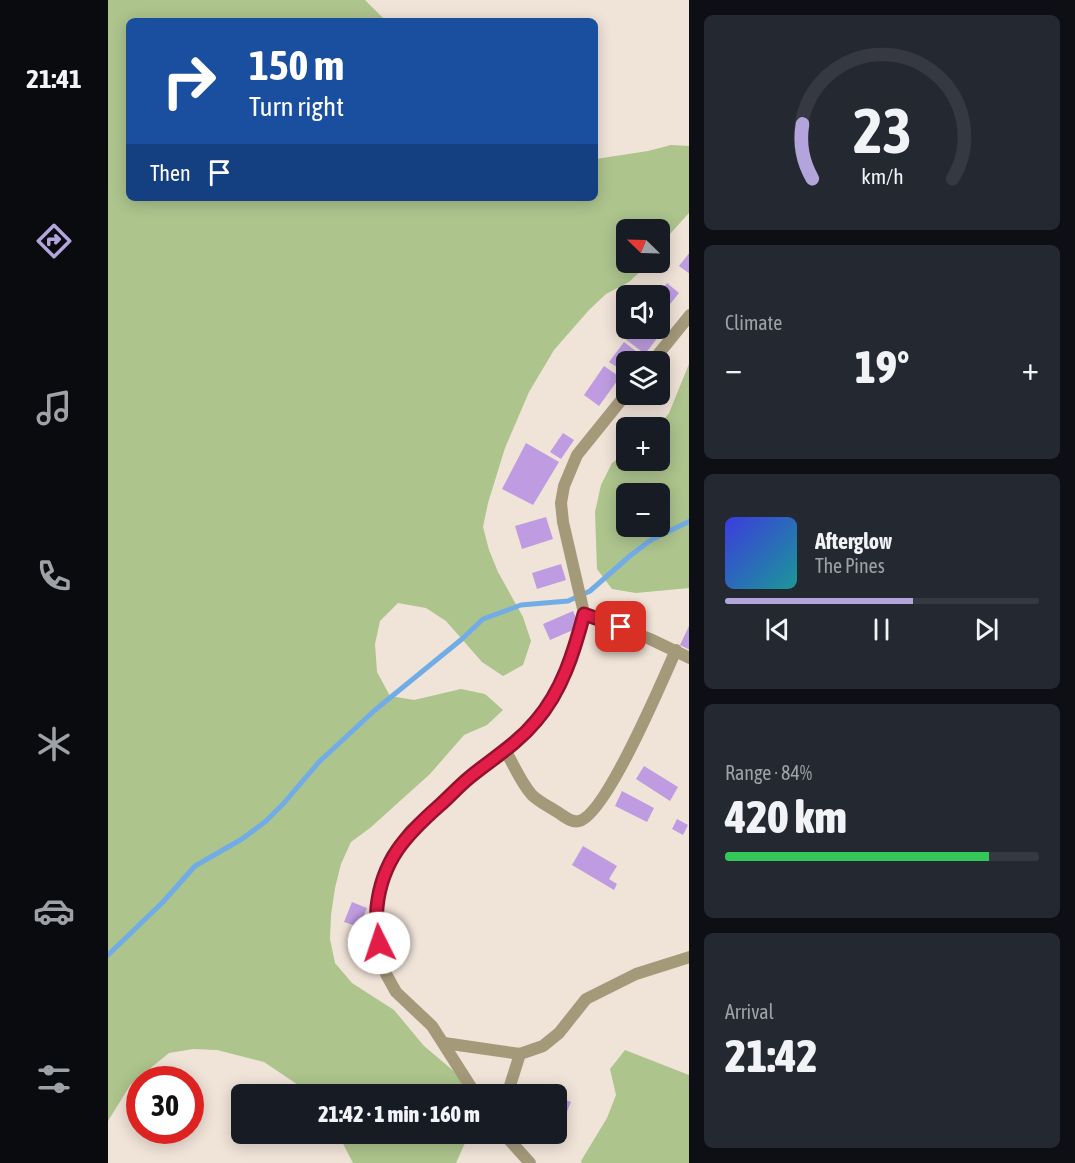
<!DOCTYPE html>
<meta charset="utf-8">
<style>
:root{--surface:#171b24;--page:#242831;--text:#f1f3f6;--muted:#9ea1a6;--line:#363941;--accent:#b3a4dc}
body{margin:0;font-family:"Asap Condensed",sans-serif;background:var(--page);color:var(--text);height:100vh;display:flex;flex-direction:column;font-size:22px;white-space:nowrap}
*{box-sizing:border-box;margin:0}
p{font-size:20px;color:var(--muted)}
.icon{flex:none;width:33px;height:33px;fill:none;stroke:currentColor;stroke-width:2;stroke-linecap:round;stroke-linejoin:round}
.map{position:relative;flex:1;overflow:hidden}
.sheet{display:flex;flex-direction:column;gap:15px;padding:15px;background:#0d0f14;width:386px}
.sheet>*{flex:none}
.top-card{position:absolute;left:18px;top:18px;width:472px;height:183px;border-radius:9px;box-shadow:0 3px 15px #0003;background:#1a4fa0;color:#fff;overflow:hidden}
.needle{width:39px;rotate:293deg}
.tools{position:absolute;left:508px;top:219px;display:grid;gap:12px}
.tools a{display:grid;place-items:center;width:54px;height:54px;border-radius:9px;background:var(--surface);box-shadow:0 3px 15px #0003;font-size:30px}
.speed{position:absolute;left:18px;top:1066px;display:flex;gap:12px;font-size:30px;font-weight:700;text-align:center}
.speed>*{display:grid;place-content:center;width:78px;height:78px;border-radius:50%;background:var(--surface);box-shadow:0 3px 15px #0003;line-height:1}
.speed .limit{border:9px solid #d22;background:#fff;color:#111}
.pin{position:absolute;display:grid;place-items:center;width:51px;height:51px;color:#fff;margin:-26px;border-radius:12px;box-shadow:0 3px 9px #0006}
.me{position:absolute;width:66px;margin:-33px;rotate:356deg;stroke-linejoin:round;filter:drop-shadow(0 0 4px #0008)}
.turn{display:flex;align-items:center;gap:21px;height:126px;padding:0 24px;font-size:27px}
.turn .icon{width:78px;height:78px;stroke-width:2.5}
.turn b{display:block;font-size:42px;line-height:51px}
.then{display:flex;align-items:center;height:57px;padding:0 24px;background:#0003;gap:12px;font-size:22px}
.big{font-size:45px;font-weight:800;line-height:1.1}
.sheet .tile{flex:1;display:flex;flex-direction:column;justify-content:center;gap:9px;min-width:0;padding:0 21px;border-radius:9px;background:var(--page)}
.sheet .dial{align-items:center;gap:0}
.dial svg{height:156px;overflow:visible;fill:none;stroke:var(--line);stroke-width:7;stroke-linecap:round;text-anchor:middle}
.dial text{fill:var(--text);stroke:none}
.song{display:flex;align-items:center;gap:18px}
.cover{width:72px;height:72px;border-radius:9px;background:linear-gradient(135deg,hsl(240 70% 55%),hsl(180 70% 35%))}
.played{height:6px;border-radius:3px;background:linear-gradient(90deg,var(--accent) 60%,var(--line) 60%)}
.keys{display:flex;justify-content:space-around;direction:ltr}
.heat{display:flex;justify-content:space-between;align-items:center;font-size:33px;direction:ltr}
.charge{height:9px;border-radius:4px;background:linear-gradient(90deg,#34c759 84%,var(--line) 0)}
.trip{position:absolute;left:123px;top:1084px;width:336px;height:60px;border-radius:9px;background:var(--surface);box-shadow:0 3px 15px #0003;font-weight:800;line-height:60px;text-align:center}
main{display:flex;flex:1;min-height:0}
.dock{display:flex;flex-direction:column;width:108px;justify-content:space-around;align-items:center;background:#090b0e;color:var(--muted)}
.dock .icon{width:42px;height:42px}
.dock .current{color:var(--accent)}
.dock b{font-size:27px;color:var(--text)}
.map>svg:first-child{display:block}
</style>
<main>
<nav class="dock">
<b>21:41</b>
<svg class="icon current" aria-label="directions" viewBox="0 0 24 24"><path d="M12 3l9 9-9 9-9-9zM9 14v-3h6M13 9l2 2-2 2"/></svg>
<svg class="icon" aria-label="music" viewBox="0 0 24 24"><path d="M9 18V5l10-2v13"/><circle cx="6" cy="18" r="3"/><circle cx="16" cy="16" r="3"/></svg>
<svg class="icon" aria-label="phone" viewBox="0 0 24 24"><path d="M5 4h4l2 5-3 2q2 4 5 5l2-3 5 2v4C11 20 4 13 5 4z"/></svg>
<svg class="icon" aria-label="climate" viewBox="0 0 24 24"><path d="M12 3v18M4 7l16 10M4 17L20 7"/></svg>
<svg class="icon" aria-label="car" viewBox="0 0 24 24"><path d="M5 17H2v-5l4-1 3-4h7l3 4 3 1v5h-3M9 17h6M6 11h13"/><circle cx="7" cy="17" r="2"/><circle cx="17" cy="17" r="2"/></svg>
<svg class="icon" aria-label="filters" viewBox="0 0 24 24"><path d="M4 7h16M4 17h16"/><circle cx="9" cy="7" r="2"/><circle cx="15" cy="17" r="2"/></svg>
</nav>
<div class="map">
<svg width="582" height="1163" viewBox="0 0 582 1163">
<rect width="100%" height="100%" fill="#f0e3d8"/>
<path fill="#adc48d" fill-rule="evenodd" d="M0,0H257L278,21H21V198H488V159L540,151L563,145L581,146V213L552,245V230H519V262L541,263L521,282L498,294L481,310L446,350L421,392L397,448L380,503L375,527L381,550L390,572L415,617L423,641L415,665L395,676L374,662L338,621L318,608L290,603L272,621L267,644L269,672L282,696L306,700L353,689L377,694L395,710L379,725L356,735L322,774L262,828L243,842L233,864L227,888L223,915L222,939L227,963L244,983L286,1010L316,1046L354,1078L365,1095H205L156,1062L109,1050L85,1049L61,1053L23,1084L0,1121Z
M581,364V588L528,593L504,589L489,569L487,512L493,485L504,463L519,452V460H552V428L550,427L561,413ZM519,494H552V526H519Z
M517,1050L581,1075V1163H474L473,1161L499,1118L508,1095L502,1069Z
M230,1134H361L348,1163H245Z"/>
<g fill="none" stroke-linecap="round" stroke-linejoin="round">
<path stroke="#72ace6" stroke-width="5" d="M0,955L54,903L87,866L134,839L158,821L176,803L211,762L267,710L354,639L375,619L413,605L460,601L482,591L523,555L543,540L582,521"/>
</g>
<path fill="#bf9ce1" d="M582,252V274L571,266Z
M559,283L571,293L555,313L552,311V296H550Z
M552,318L560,324L537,354L516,338L523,328H552Z
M516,342L529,352L522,362H519V366L515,371L501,362Z
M496,366L512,377L491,406L476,395Z
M455,433L466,440L453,459L442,452Z
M418,443L451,462L425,505L394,489Z
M438,517L445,539L414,549L407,526Z
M453,564L458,580L429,589L424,573Z
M465,611L472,627L442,640L435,624Z
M582,624V650L572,645Z
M536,766L570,787L562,801L528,779Z
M514,791L546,808L539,822L507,806Z
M569,819L580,825L575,835L564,829Z
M475,846L509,866L501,879L509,884L506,890L464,865Z
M244,902L259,908L251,927L236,922Z
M448,1096L463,1102L456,1119L448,1116Z"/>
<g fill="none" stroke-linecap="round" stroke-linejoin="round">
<path stroke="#a49979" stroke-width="12" d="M544,362L582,315
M476,613L542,639L582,658
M398,752C406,765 413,783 424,795C431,802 442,807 451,813C457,817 464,823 471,821C498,815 555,679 568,650
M336,1043L412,1054
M368,1095L324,1026L288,992L278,974L271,943L269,908L275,879L283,857L302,831L362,777L398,752L428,722L447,696L462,661L476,613L455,522L453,503L456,486L469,455L519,393
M399,1095L412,1054L435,1046L451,1033L478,999L528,974L582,957
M396,1134L422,1163"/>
</g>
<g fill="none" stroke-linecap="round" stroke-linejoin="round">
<defs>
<path id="route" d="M271,943C270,931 268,918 269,907C274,860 298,835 332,805C342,796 351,786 362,777C385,758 408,745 428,721C454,691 466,652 476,614L513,627"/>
</defs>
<use href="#route" stroke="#92132f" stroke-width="15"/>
<use href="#route" stroke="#e11d48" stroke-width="10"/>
</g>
</svg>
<div class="tools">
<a><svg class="needle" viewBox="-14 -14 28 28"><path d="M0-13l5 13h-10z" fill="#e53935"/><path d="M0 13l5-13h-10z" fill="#9ea1a6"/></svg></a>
<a><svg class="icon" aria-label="sound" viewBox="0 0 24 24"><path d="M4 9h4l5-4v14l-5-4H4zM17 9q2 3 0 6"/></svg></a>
<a><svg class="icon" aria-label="layers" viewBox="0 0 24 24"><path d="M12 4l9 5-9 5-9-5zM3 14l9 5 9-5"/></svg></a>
<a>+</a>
<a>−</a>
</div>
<div class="speed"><div class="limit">30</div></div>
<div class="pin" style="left:513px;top:627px;background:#d93025"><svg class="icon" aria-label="arrive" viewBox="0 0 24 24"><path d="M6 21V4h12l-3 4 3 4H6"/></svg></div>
<svg class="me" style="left:271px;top:943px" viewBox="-20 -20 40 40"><circle r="19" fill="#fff"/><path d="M0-13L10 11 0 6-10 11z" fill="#e11d48"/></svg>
<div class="trip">21:42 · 1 min · 160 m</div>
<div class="top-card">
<div class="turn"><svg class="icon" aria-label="right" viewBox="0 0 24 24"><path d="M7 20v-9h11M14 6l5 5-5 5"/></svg><div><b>150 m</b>Turn right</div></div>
<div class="then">Then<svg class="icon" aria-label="arrive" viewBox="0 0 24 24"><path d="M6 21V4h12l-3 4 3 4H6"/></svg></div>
</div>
</div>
<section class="sheet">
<div class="tile dial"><svg viewBox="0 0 100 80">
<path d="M14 69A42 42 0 1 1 86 69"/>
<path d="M14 69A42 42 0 0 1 9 41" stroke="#b3a4dc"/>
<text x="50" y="56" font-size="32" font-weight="700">23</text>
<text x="50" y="72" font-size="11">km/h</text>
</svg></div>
<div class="tile"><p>Climate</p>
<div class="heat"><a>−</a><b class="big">19°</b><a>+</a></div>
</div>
<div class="tile">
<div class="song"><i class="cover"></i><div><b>Afterglow</b><p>The Pines</p></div></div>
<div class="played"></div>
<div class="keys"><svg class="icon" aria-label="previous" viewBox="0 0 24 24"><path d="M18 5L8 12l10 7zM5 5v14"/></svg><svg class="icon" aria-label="pause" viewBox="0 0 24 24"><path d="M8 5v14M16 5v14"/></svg><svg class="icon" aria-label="next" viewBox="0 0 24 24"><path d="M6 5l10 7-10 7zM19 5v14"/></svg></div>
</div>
<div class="tile"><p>Range · 84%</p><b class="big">420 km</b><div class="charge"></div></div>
<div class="tile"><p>Arrival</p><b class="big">21:42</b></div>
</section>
</main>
